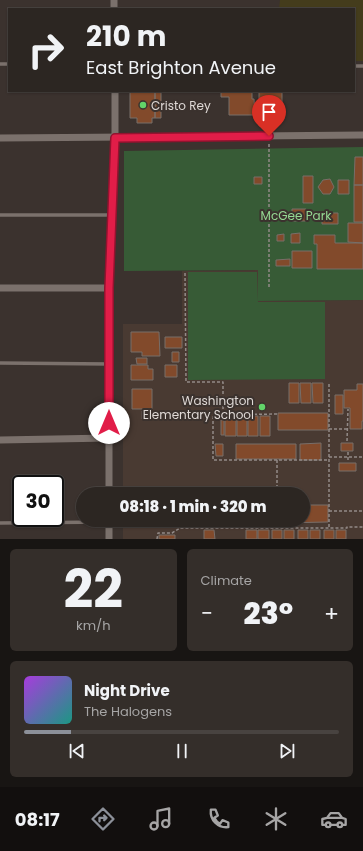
<!DOCTYPE html>
<meta charset="utf-8">
<style>
:root{--surface:#2c2622;--page:#342e2a;--text:#f1f3f6;--muted:#a6a5a5;--line:#484340;--accent:#8c9099}
body{margin:0;font-family:Poppins,sans-serif;background:var(--page);color:var(--text);height:100vh;display:flex;flex-direction:column;font-size:15px;white-space:nowrap}
*{box-sizing:border-box;margin:0}
p{font-size:13px;color:var(--muted)}
.icon{flex:none;width:22px;height:22px;fill:none;stroke:currentColor;stroke-width:2;stroke-linecap:round;stroke-linejoin:round}
.map{position:relative;height:539px;overflow:hidden}
.side{display:flex;flex-direction:column;gap:10px;padding:10px;background:#181513;flex:1}
.side>*{flex:none}
.top-card{position:absolute;left:8px;top:8px;width:347px;height:84px;border-radius:0px;box-shadow:0 1px 3px #0004,0 0 0 1px var(--line);background:#2c2622;color:var(--text);overflow:hidden}
.speed{position:absolute;left:12px;top:475px;display:flex;gap:8px;font-size:20px;font-weight:700;text-align:center}
.speed>*{display:grid;place-content:center;width:52px;height:52px;border-radius:50%;background:var(--surface);box-shadow:0 1px 3px #0004,0 0 0 1px var(--line);line-height:1}
.speed .limit{border:2px solid #111;border-radius:6px;background:#fff;color:#111}
.pin{position:absolute;display:grid;place-items:center;width:34px;height:34px;color:#fff;margin:-41px -17px;border-radius:50% 50% 50% 0;rotate:-45deg;box-shadow:0 0 4px #0007}
.pin .icon{rotate:45deg}
.me{position:absolute;width:44px;margin:-22px;rotate:0deg;stroke-linejoin:round;filter:drop-shadow(0 0 3px #0008)}
.turn{display:flex;align-items:center;gap:14px;height:84px;padding:0 12px;font-size:18px}
.turn .icon{width:52px;height:52px;stroke-width:2.5}
.turn b{display:block;font-size:28px;line-height:34px}
.big{font-size:30px;font-weight:800;line-height:1.1}
.side .widget{flex:1;display:flex;flex-direction:column;justify-content:center;gap:6px;min-width:0;padding:0 14px;border-radius:6px;background:var(--page)}
.side .dial{align-items:center;gap:0}
.dial b{font-size:52px;line-height:1}
.song{display:flex;align-items:center;gap:12px}
.cover{width:48px;height:48px;border-radius:6px;background:linear-gradient(135deg,hsl(280 70% 55%),hsl(170 70% 35%))}
.played{height:4px;border-radius:2px;background:linear-gradient(90deg,var(--accent) 15%,var(--line) 15%)}
.keys{display:flex;justify-content:space-around;direction:ltr}
.heat{display:flex;justify-content:space-between;align-items:center;font-size:22px;direction:ltr}
.side .tiles{flex:1;display:grid;gap:10px;grid-template-columns:1fr 1fr}
.widget:last-child{grid-column:span 2}
.trip{position:absolute;left:76px;top:487px;width:234px;height:40px;border-radius:20px;background:var(--surface);box-shadow:0 1px 3px #0004,0 0 0 1px var(--line);font-weight:800;line-height:40px;text-align:center}
.dock{display:flex;height:64px;justify-content:space-around;align-items:center;background:#120f0e;color:var(--muted)}
.dock .icon{width:28px;height:28px}
.dock .selected{color:var(--accent)}
.dock b{font-size:18px;color:var(--text)}
.map>svg:first-child{display:block}
</style>
<div class="map">
<svg width="363" height="539" viewBox="0 0 363 539">
<rect width="100%" height="100%" fill="#3b322e"/>
<path fill="#493a32" d="M259,270V301L363,300V539H123V520H303V494H123V324H182V271Z"/>
<path fill="#375b36" d="M363,147V300L258,301V270L124,271V151Z
M188,272H257L258,302H325V379L188,380Z"/>
<path fill="#443c1c" d="M280,0H363V61H354V9H279Z"/>
<path fill="#824a2b" stroke="#786e69" d="M130,91H155V118H152V123H137V118H130Z
M155,91H161V118H155Z
M221,91H252V99H254L255,115H229V97H221Z
M259,91H282V122H277V126H259Z
M355,157H363V185H354Z
M303,176H313V203H303Z
M254,177H262V184H254Z
M330,179L334,187L330,194H323L318,187L323,180Z
M338,180H349V194H338Z
M354,185H363V222H354Z
M292,209H306V221H292Z
M322,213H338V224H322Z
M348,223H363V243L348,242Z
M300,233V243H291V234Z
M284,234V241H277V235Z
M314,235H335V243H363V269H317V244H314Z
M292,251H312V268H292Z
M290,259V266H276V260Z
M131,332H159L160,356H142V352H131Z
M165,337H182V348H165Z
M172,352H179V362H172Z
M136,358H147V364H137Z
M131,365H148V369H153V380H131Z
M165,365H177V377H165Z
M289,383H299V403H289Z
M300,383H311V403H301Z
M312,383H323V403H313Z
M357,384H363V421H362V429H350V408H344V390H357Z
M132,389H152V409H132Z
M335,395H343V414H335Z
M142,411H149L150,418L142,419Z
M278,413H328V430H278Z
M225,416H236V436H225Z
M237,416H247V436H237Z
M248,416H258V436H248Z
M260,416H270V436H260Z
M221,420H224V435H221Z
M321,443V460H300V444Z
M341,443H353V451H341Z
M215,444H223V456H216Z
M236,444H296V459H236Z
M339,463H356V471H339Z
M303,505H328V522L278,523V520H303Z
M204,530H214L215,539H204Z
M246,530H257V539H246Z
M258,530H269V539H258Z
M272,530H282V539H272Z
M284,530H294V539H284Z
M298,530H308V539H298Z
M310,530H320V539H310Z
M324,530H334V539H324Z
M336,530H346V539H336Z
M159,535H175V539H159Z"/>
<g fill="none" stroke-linecap="round" stroke-linejoin="round">
<path stroke="#938b88" stroke-width="1.5" stroke-dasharray="3 2" stroke-linecap="butt" d="M269,144V289
M185,273L186,382H223V419
M329,384V528
M277,414L213,415V460H329
M329,429H348
M347,441L348,409
M348,452V462
M329,457H363
M277,460V494
M329,511H363
M277,520V528
M157,539L158,533H172L180,528H347V527H363"/>
<path stroke="#7b716c" stroke-width="3.5" d="M0,64H9
M354,66H363
M0,215H112
M0,363L109,364
M0,523L109,522"/>
<path stroke="#7b716c" stroke-width="7" d="M114,0V9
M0,138L363,135
M0,288H109
M0,440L109,438
M109,494V288L115,138V91
M109,539V520"/>
</g>
<g fill="none" stroke-linecap="round" stroke-linejoin="round">
<defs>
<path id="route" d="M109,423V288L115,138L269,136"/>
</defs>
<use href="#route" stroke="#92132f" stroke-width="10"/>
<use href="#route" stroke="#e11d48" stroke-width="7"/>
</g>
<g fill="#62d469" stroke="#3b322e" stroke-width="1.5">
<circle cx="143" cy="105" r="4"/>
<circle cx="262" cy="407" r="4"/>
</g>
<g text-anchor="middle" dominant-baseline="central" stroke-width="4" stroke-linejoin="round" paint-order="stroke">
<g font-size="12" fill="#dfd9d6" stroke="#3b322e" text-anchor="start">
<text x="151" y="105">Cristo Rey</text>
<text x="254" y="400" text-anchor="end">Washington<tspan x="254" dy="14">Elementary School</tspan></text>
</g>
<g font-size="12" fill="#95d892" stroke="#3b322e">
<text x="296" y="215">McGee Park</text>
</g>
</g>
</svg>
<div class="speed"><div class="limit">30</div></div>
<div class="pin" style="left:269px;top:136px;background:#d93025"><svg class="icon" aria-label="arrive" viewBox="0 0 24 24"><path d="M6 21V4h12l-3 4 3 4H6"/></svg></div>
<svg class="me" style="left:109px;top:423px" viewBox="-20 -20 40 40"><circle r="19" fill="#fff"/><path d="M0-13L10 11 0 6-10 11z" fill="#e11d48"/></svg>
<div class="trip">08:18 · 1 min · 320 m</div>
<div class="top-card">
<div class="turn"><svg class="icon" aria-label="right" viewBox="0 0 24 24"><path d="M7 20v-9h11M14 6l5 5-5 5"/></svg><div><b>210 m</b>East Brighton Avenue</div></div>
</div>
</div>
<section class="side">
<div class="tiles">
<div class="widget dial"><b>22</b><p>km/h</p></div>
<div class="widget"><p>Climate</p>
<div class="heat"><a>−</a><b class="big">23°</b><a>+</a></div>
</div>
<div class="widget">
<div class="song"><i class="cover"></i><div><b>Night Drive</b><p>The Halogens</p></div></div>
<div class="played"></div>
<div class="keys"><svg class="icon" aria-label="previous" viewBox="0 0 24 24"><path d="M18 5L8 12l10 7zM5 5v14"/></svg><svg class="icon" aria-label="pause" viewBox="0 0 24 24"><path d="M8 5v14M16 5v14"/></svg><svg class="icon" aria-label="next" viewBox="0 0 24 24"><path d="M6 5l10 7-10 7zM19 5v14"/></svg></div>
</div>
</div>
</section>
<nav class="dock">
<b>08:17</b>
<svg class="icon selected" aria-label="directions" viewBox="0 0 24 24"><path d="M12 3l9 9-9 9-9-9zM9 14v-3h6M13 9l2 2-2 2"/></svg>
<svg class="icon" aria-label="music" viewBox="0 0 24 24"><path d="M9 18V5l10-2v13"/><circle cx="6" cy="18" r="3"/><circle cx="16" cy="16" r="3"/></svg>
<svg class="icon" aria-label="phone" viewBox="0 0 24 24"><path d="M5 4h4l2 5-3 2q2 4 5 5l2-3 5 2v4C11 20 4 13 5 4z"/></svg>
<svg class="icon" aria-label="climate" viewBox="0 0 24 24"><path d="M12 3v18M4 7l16 10M4 17L20 7"/></svg>
<svg class="icon" aria-label="car" viewBox="0 0 24 24"><path d="M5 17H2v-5l4-1 3-4h7l3 4 3 1v5h-3M9 17h6M6 11h13"/><circle cx="7" cy="17" r="2"/><circle cx="17" cy="17" r="2"/></svg>
</nav>
